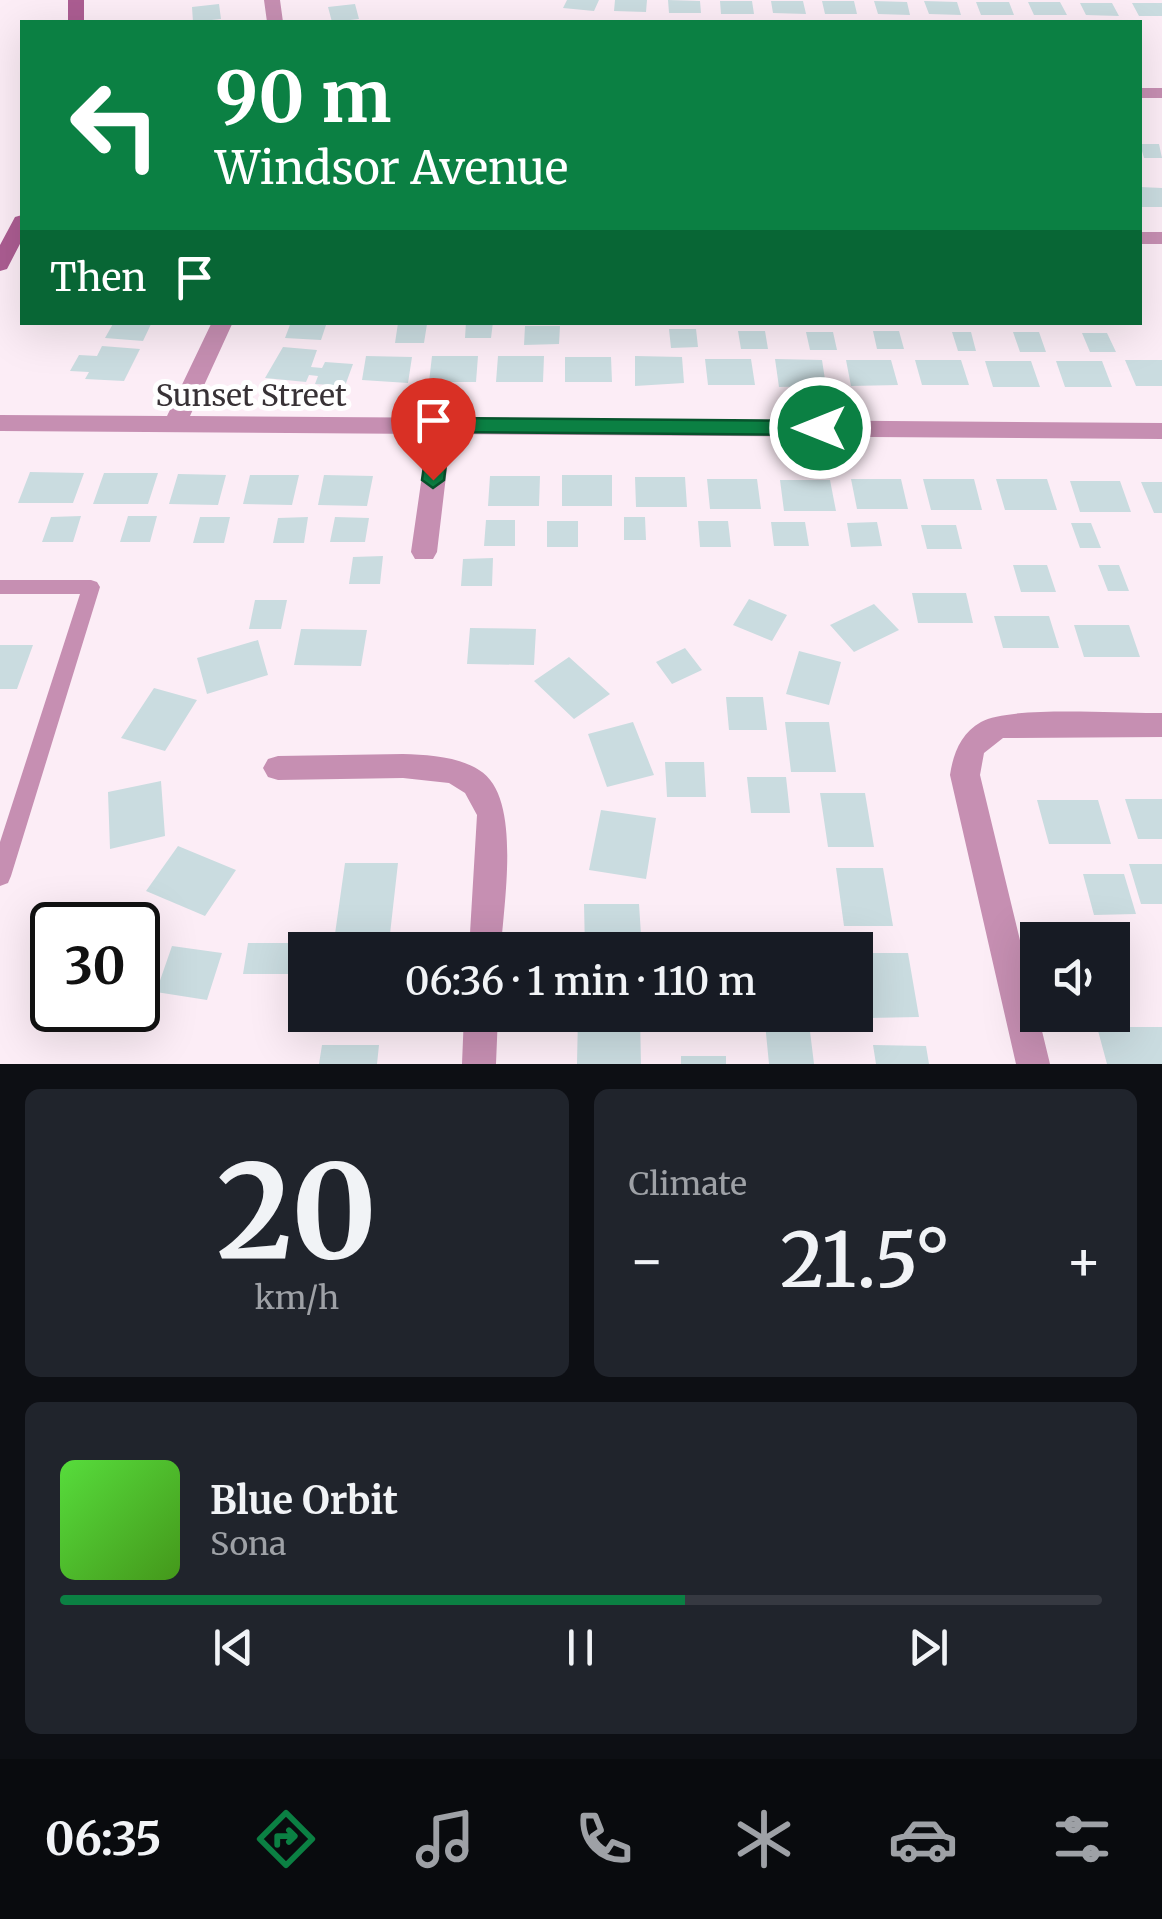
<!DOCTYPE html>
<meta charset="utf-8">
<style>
:root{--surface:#171b24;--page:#20242c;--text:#f1f3f6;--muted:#9ea1a6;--line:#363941;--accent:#0b8043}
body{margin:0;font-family:Merriweather,serif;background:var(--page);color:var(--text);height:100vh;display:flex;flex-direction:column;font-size:38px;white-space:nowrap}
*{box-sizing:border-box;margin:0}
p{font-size:32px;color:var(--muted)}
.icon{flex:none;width:55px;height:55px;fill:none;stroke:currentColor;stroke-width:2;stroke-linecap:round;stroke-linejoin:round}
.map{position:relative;height:1064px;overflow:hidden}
.panel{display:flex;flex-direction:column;gap:25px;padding:25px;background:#0d0f14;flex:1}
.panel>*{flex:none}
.hud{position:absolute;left:20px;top:20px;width:1122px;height:305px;border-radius:0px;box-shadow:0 10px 40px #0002;background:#0b8043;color:#fff;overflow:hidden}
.controls{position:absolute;left:1020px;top:922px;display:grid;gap:20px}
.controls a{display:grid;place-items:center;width:110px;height:110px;border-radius:0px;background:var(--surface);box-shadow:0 10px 40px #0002;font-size:50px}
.speed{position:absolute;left:30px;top:902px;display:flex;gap:20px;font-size:50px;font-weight:700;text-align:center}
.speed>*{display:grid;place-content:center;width:130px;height:130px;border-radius:50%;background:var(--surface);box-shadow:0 10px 40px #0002;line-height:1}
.speed .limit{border:5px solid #111;border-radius:15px;background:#fff;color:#111}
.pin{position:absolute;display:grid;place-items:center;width:85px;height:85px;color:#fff;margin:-102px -42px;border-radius:50% 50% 50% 0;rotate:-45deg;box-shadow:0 0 10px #0007}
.pin .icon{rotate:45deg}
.me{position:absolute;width:110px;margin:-55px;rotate:270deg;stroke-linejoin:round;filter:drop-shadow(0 0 8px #0008)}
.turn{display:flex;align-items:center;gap:35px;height:210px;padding:0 30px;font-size:45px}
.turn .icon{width:130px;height:130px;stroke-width:2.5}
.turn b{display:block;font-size:70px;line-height:85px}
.then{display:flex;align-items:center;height:95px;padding:0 30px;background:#0003;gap:20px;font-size:38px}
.big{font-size:75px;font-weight:600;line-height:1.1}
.panel .tile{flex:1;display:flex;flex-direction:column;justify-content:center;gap:15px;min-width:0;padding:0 35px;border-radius:15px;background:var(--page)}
.panel .dial{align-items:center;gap:0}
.dial b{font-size:130px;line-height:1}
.song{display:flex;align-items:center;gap:30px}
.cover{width:120px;height:120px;border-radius:15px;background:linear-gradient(135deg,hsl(110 70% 55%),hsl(100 70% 35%))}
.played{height:10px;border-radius:5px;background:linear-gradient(90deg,var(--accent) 60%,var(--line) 60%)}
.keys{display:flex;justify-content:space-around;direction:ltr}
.heat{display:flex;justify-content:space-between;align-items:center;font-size:55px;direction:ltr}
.panel .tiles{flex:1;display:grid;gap:25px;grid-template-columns:1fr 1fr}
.tile:last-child{grid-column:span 2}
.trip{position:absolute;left:288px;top:932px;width:585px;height:100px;border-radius:0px;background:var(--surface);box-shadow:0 10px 40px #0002;font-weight:600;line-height:100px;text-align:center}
.dock{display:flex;height:160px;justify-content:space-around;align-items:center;background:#090b0e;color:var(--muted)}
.dock .icon{width:70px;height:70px}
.dock .current{color:var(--accent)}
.dock b{font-size:45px;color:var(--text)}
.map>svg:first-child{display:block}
</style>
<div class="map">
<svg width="1162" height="1064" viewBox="0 0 1162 1064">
<rect width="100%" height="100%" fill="#fcedf6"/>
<path fill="#cadce0" d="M567,0H599L594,11L563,8Z
M615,0H647L646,12L614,11Z
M668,0L700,1L701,13H669Z
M720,1H752L754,14H721Z
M771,1H803L806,14L773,13Z
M822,1H854L857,14H825Z
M874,1L907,2L910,15L878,14Z
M924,1L957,2L961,15L929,14Z
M976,2H1009L1014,15H981Z
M1028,2H1060L1067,15H1034Z
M1080,3H1112L1119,16L1086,15Z
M1132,3H1162V16H1139Z
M219,4L221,19L193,22L192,7Z
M355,4L359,19L332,22L328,7Z
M1140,144H1159L1162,158H1144Z
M1140,187L1162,188V207H1140Z
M114,322H152L143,341L105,338Z
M291,322H327L321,340L285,338Z
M466,322H493L491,338H465Z
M398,323L427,324L424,343H395Z
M525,326H560L559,344L524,345Z
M669,329H696L698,347L671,348Z
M738,331H765L768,349H741Z
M873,331H899L904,349H877Z
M806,332H833L837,350H810Z
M952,332H971L976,351H958Z
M1013,332H1039L1046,352H1020Z
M1082,333H1107L1116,352H1090Z
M102,346L140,349L124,381L85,379L89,372L70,371L79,355L97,356Z
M283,347L317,350L311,367L322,368L325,362L353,364L345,386L315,384L318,376L309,375L306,382L265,378Z
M366,356L412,357L408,383L362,380Z
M432,356H478L476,382H429Z
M498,356H544L543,382H496Z
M635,356L682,357L684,383L635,386Z
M565,357H611L612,382H565Z
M705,359H751L755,385H708Z
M775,359L822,360L826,386L779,387Z
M846,360H891L898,385L851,386Z
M915,360H961L969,385H922Z
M1125,360H1162V386H1136Z
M985,361H1031L1040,387H993Z
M1056,361H1102L1112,387H1065Z
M30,472L84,473L73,503H18Z
M104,473H158L148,504H93Z
M178,474L226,475L218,505L169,504Z
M250,475H299L292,505L243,504Z
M324,475L373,476L367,506L318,505Z
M562,475H612V506H562Z
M490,476H540L539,506H488Z
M635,477H685L687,507H636Z
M707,479H757L761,509H710Z
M851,479H901L908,509H857Z
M923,479H974L982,510H931Z
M996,479H1047L1057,510H1005Z
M780,480H830L836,511H784Z
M1070,481H1120L1131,512H1080Z
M1141,482H1162V513H1154Z
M81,516L73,542H42L51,517Z
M128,516H157L150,542H120Z
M200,517H230L224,543H193Z
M308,517L304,543H273L278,518Z
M335,517L369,518L365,542H330Z
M624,517H645L646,540H624Z
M486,520H515V546H484Z
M547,521H578V547H547Z
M698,521H728L731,547H700Z
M771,522H805L809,546H774Z
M877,522L882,546L851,547L847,523Z
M1071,523H1091L1101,548H1080Z
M921,525H956L962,549H927Z
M383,556L380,584H349L353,557Z
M493,558L492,586H461L463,559Z
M1013,565H1047L1056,592H1021Z
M1098,565H1119L1129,591H1108Z
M912,593H966L973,623H918Z
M749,599L787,615L772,641L733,625Z
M255,600H287L281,629H249Z
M874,604L899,630L854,652L830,625Z
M994,616H1049L1059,648H1003Z
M1074,625H1129L1140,657H1084Z
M470,628L536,629L534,665L467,664Z
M301,629L367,630L361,666L294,665Z
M258,640L268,675L207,694L197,658Z
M0,645H33L17,689H0Z
M685,648L702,670L672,684L656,662Z
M799,651L841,662L829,705L786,694Z
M569,657L610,694L574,719L534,681Z
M154,688L197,700L165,751L121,738Z
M726,697H763L767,730H729Z
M633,722L654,775L607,787L588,734Z
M785,722H829L836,772H791Z
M665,762H704L706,797H667Z
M747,777H786L790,813H751Z
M161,781L165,836L110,849L108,792Z
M820,793H865L874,847H828Z
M1125,799H1162V839H1138Z
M1037,800H1098L1111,844H1049Z
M601,810L656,818L646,879L589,870Z
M178,846L236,870L205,916L146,891Z
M345,863H398L390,934H335Z
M1129,864H1162V904H1141Z
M836,868H883L893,926H844Z
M1083,874H1124L1136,914L1094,915Z
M584,904H639L642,950H585Z
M248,943H294L289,974H243Z
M172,946L222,953L207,1000L156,992Z
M1112,951H1114L1125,990H1112Z
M858,953H908L919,1017L868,1018Z
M325,1015H382L380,1027L324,1026Z
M578,1015H640L641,1064H577Z
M765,1023H809L814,1064H769Z
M1097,1027H1162V1064H1107Z
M322,1045H379L377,1064H319Z
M873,1045L926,1046L929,1064H876Z
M681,1056H726V1064H681Z"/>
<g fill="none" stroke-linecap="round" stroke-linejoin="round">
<path fill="#c68fb2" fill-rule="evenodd" d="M0,580H91L97,582L100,587L11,876L8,883L0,886V842L80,594H0Z"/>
<path fill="#c68fb2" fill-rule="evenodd" d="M264,0H280L283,22H267Z
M1140,88H1162V98H1140Z
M1140,232H1162V244H1140Z
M212,322H233L190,416L1162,423V439L451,434L437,552L433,559H415L411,552L428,434L0,431V415L167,416Z
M1162,713V737L1003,738L984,753L980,775L1050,1064H1016L950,775C953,754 961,733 981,722C1012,705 1121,714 1162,713Z
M403,754C428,755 457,756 479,770C523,796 503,905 501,950H469L477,815L465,793L449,783L403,778L278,780L268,777L263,768L268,759L278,756Z
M464,1015H498L496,1064H462Z"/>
<path fill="#ac5d92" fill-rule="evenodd" d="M68,0H84V22H68Z
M22,215V240L7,269L0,271V245L15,217Z"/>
</g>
<path fill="#0b8043" stroke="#07532c" stroke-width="2.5" d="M440,418L820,421L831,428L820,435L450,432L444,480L433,488L422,480L430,425Z"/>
<g text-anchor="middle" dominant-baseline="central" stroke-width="10" stroke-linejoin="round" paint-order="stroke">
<g font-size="30" fill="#383236" stroke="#fff">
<text x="251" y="395">Sunset Street</text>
</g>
</g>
</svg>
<div class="controls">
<a><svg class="icon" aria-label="sound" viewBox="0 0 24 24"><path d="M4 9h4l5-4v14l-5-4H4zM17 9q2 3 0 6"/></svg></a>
</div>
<div class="speed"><div class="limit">30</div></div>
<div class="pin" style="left:433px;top:480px;background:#d93025"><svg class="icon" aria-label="arrive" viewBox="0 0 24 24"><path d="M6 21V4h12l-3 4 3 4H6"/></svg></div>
<svg class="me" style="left:820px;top:428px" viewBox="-20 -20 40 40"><circle r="17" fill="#0b8043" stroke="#fff" stroke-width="3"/><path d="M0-11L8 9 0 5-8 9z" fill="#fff"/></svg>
<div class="trip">06:36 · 1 min · 110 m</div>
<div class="hud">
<div class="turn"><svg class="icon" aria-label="left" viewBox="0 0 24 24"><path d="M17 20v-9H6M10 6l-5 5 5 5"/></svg><div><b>90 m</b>Windsor Avenue</div></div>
<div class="then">Then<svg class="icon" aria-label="arrive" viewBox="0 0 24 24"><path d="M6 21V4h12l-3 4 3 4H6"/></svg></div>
</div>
</div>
<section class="panel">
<div class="tiles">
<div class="tile dial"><b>20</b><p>km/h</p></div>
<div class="tile"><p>Climate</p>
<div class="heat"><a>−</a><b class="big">21.5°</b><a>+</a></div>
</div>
<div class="tile">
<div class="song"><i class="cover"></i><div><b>Blue Orbit</b><p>Sona</p></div></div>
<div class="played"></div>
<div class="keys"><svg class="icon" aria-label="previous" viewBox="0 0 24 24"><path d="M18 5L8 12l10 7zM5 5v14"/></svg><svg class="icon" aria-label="pause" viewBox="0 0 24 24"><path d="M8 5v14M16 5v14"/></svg><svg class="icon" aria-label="next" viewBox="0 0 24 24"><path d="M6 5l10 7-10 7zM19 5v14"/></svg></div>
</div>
</div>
</section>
<nav class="dock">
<b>06:35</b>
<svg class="icon current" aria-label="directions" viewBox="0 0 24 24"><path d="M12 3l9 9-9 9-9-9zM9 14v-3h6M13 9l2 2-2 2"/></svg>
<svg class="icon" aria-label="music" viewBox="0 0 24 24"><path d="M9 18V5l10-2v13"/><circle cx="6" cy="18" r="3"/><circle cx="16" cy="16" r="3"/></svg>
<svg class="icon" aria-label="phone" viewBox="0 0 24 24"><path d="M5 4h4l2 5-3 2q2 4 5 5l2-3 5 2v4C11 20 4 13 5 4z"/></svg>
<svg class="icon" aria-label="climate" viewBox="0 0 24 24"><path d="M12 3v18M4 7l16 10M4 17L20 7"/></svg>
<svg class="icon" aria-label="car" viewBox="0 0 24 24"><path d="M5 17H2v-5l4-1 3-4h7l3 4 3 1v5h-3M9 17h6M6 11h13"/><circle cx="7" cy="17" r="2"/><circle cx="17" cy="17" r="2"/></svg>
<svg class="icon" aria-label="filters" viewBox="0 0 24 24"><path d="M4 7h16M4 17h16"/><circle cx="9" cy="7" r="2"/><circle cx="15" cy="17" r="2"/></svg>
</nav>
